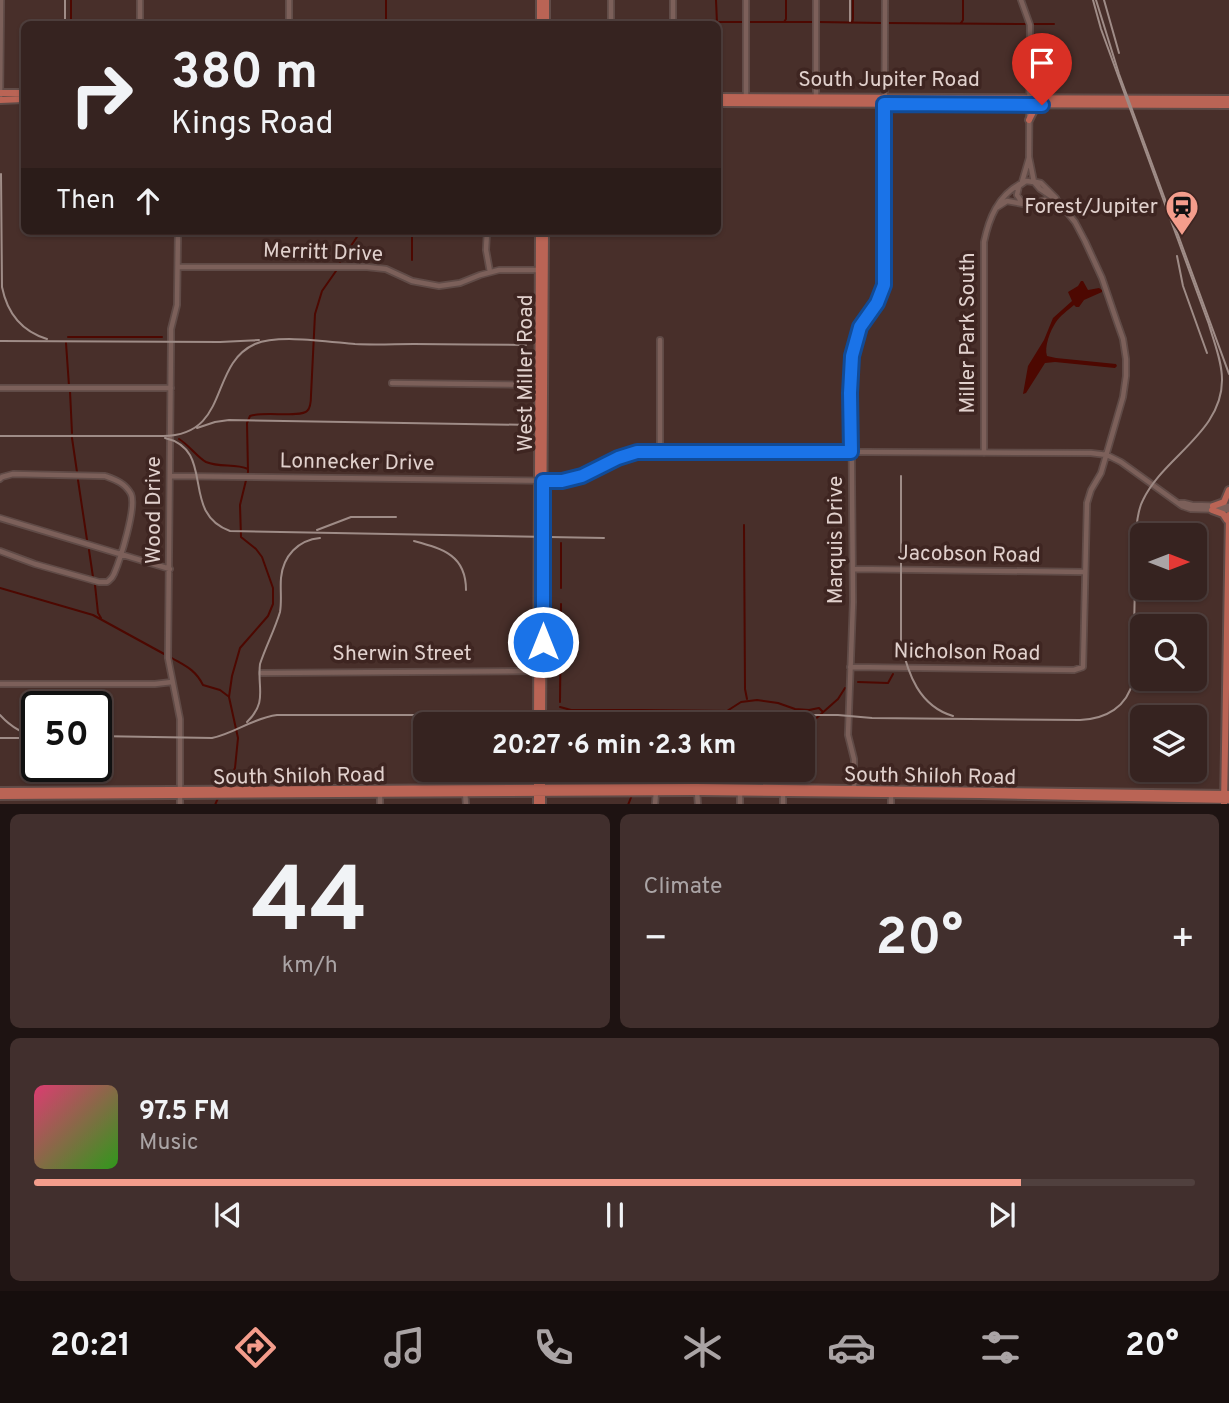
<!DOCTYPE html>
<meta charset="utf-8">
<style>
:root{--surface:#362320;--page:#412f2d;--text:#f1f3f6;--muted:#aaa4a5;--line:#50403e;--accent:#f49d8c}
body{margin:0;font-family:Overpass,sans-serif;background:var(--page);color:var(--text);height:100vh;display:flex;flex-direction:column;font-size:26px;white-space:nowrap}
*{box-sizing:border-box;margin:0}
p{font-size:23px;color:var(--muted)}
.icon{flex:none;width:38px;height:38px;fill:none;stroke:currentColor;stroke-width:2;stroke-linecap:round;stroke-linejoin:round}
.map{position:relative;height:804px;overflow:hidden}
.sheet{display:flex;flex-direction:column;gap:10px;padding:10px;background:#1e1312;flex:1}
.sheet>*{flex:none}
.top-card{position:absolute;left:21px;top:21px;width:700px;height:214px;border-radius:10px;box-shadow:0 2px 5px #0004,0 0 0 2px var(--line);background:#362320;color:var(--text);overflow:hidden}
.needle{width:46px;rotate:90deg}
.buttons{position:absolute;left:1130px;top:523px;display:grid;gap:14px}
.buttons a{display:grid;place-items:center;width:77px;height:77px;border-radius:10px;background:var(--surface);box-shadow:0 2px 5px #0004,0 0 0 2px var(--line);font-size:35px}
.speed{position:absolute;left:21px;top:691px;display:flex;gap:14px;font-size:35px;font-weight:700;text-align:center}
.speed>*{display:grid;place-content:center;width:91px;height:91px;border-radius:50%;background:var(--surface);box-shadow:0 2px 5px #0004,0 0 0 2px var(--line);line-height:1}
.speed .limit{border:4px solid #111;border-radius:10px;background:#fff;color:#111}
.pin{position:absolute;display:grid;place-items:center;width:60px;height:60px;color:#fff;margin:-72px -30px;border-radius:50% 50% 50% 0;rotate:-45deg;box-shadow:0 0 7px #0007}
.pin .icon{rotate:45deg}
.me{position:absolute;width:77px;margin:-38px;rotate:0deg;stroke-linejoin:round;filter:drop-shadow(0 0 5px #0008)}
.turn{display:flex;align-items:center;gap:24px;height:147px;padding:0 35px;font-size:32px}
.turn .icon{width:91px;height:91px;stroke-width:2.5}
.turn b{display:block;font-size:49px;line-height:60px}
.then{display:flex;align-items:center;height:66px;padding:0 35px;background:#0003;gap:14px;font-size:26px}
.big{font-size:52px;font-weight:700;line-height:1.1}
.sheet .widget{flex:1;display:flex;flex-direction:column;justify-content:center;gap:10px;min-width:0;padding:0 24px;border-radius:10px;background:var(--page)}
.sheet .dial{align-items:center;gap:0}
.dial b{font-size:91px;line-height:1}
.song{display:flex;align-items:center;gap:21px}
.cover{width:84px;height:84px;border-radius:10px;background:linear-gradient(135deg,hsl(340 70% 55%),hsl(110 70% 35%))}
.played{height:7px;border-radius:4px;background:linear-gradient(90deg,var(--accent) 85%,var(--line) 85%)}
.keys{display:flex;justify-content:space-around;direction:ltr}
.heat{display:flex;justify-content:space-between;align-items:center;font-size:38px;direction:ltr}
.sheet .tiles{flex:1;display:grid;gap:10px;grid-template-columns:1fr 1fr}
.widget:last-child{grid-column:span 2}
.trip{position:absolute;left:413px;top:712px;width:402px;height:70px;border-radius:10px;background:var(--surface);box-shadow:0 2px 5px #0004,0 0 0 2px var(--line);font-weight:700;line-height:70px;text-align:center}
.tab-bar{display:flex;height:112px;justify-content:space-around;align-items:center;background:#160e0d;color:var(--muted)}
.tab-bar .icon{width:49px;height:49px}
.tab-bar .selected{color:var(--accent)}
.tab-bar b{font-size:32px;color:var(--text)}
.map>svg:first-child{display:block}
</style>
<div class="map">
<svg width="1229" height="805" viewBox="0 0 1229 805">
<rect width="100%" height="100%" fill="#482f2a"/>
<path fill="#4d0801" d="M1081,281H1083L1088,290L1099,288L1102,290V292L1084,300L1079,307H1076L1074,305C1068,310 1060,316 1056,322C1050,331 1044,347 1047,356L1056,358L1116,364L1117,366L1115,368L1055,362L1045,363L1026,393L1023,394L1028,366L1044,340L1053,318L1072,301L1068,292L1078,286Z"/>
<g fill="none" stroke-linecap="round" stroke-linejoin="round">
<path stroke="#4d0801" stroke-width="2" d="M716,0L717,23
M748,22H813
M784,22L786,19V0
M819,22L882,23
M852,23L853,19V0
M887,23L1026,24
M961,23L963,20V0
M71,24V0
M386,24V0
M717,24L719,22H744
M1034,24H1054
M412,260V231
M340,262L361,231
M68,337H162
M66,343L69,386
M70,391L72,433
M72,438L77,472
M179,439C189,445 198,458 206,462C220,468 235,463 248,469
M78,480L87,540
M744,525L745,689L747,699
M89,550L93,577
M95,585L98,613L101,618
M0,588L93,615L166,655
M561,588V543
M170,657C185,666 195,669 203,685L220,690L228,696
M858,682L888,683L893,674
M560,702L561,604
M560,707L571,710H638V713
M638,710L727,711L741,702L757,700L778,703L795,709L809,710L819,708L822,711
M636,724L637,720L812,722L838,699L845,688
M638,770V783
M225,786L235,768L238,738L229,697L232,676L240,648L268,616L273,604V588L262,557L256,549L241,537L240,505L248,472L247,423L250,416C263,411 300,418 307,411C311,408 311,400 311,395L315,314L322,291L336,271
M215,805L218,798
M628,805L632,795"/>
<defs>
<path id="minor" d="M746,0V99
M140,24V0
M289,24V0
M611,24V0
M673,24V0
M816,97V0
M0,100L1,0
M1022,182L1029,158
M1036,182L1041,183L1056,198
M1021,201L1017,195L1019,186L1026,181L1034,182
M996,208L1007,201L1029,205L1045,200L1058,202
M178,231L177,305L171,329V342L168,658L180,719V805
M487,231L486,250L490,272
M178,267H367L386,269L412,281L439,286L460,283L480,275L499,270H539
M392,383L540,385
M0,388H171
M660,451V340
M984,453V242C989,218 998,196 1020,184
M170,476L562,481C593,476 618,454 650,451L1091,453L1107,455L1121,462L1182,506L1191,509L1229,510
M0,479L2,477L13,474L105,476C116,480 125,483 131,494C137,507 120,560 114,574C112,579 111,579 107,582H99L35,564L0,551
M1180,503H1184L1192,505L1229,506
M0,518L170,569
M853,569L1085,572
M850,667L1074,670L1083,667L1087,503L1091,490L1101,473L1123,397L1126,376V359L1123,339L1117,322L1102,278L1085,241L1075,222L1058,201L1040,189L1034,182L1029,157L1030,25L1021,0
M262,673L538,671
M0,684H155L172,682
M854,789V759L848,735L853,602L851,368L852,356L860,327L877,303L884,285L885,0
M380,791V805
M465,791L466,805
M697,791L698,805
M655,805L656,791
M740,805V791
M783,805V791
M891,805V791"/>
<path id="major" d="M540,0V24
M546,24V0
M0,93H24
M718,97L1229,99
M0,100L24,99
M718,103L1229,105
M1029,120L1034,110L1041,106
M1213,506L1224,502L1229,490
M1212,510L1223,514L1227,520
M537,724L539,231
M542,724L545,231
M537,770V805
M542,770V805
M0,791L697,787L1229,794
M0,796L697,792L980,795L1229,800
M1224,805L1229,515"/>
</defs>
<use href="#minor" stroke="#604b47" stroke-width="8"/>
<use href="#major" stroke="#604b47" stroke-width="10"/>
<use href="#minor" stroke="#7c605a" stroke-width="4.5"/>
<use href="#major" stroke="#ba6455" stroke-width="6"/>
<path stroke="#9f8c87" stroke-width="2" d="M1096,0L1119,74L1229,374"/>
<path stroke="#9f8c87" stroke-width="2" d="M1093,0L1101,29L1211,330
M1104,0L1119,53
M850,21V0
M65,24V0
M1,174L2,287C7,312 21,331 47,339
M1177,256L1183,286L1207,353
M0,341L220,342L259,340
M197,428L215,422L229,420L532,425
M0,436H163C231,435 208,365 255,344C278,334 330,342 355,344C375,345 395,344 414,344C451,344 489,345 526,345
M165,438C217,450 179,513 230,531L604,538
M901,476V643C908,674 919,706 953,716
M317,530L351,517H396
M414,541C443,549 466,555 466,590
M0,715C10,726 22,734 37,736
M247,722C268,702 257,688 260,664C266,646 275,629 280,612C282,601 280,589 281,578C283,556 298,540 320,538
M96,736L212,738C235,733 253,718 277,715H838L872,718L1080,720C1106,719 1127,707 1133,681L1136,531C1137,521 1138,509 1143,500C1163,457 1223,432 1222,379C1222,360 1213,340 1208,321
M0,738H30
M1117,805H1175"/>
</g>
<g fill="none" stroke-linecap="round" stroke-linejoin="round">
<defs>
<path id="route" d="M543,642V481H562L582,476L618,458L637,452H851L850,393L852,356L860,327L877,303L884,285V104L1042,105"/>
</defs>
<use href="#route" stroke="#114b97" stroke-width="18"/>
<use href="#route" stroke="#1a73e8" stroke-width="12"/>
</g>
<defs>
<symbol id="station-pin" viewBox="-11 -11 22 30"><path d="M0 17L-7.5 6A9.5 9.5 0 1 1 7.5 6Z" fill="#f49d8c" stroke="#3e2521"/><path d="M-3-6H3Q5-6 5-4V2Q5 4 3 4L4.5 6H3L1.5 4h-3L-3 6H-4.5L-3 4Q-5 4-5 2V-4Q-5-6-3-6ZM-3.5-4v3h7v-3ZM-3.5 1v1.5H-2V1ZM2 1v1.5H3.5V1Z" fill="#111"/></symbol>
</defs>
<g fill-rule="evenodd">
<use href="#station-pin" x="1163" y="188" width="38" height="52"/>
</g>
<g text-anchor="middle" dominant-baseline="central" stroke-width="7" stroke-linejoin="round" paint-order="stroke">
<g font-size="21" fill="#e1d1cd" stroke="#3e2521">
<text x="889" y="80">South Jupiter Road</text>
<text transform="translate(323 253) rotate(2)">Merritt Drive</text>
<text transform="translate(968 333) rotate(-90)">Miller Park South</text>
<text transform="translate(526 373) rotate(-90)">West Miller Road</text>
<text transform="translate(357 463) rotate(1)">Lonnecker Drive</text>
<text transform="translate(154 510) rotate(-90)">Wood Drive</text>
<text transform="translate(836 540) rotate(-90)">Marquis Drive</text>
<text transform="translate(969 555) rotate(1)">Jacobson Road</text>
<text transform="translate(967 653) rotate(1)">Nicholson Road</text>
<text x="402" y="654">Sherwin Street</text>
<text transform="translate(299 777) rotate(-1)">South Shiloh Road</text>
<text transform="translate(930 777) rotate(1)">South Shiloh Road</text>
</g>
<g font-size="21" fill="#e1d1cd" stroke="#3e2521" text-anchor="end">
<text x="1158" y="207">Forest/Jupiter</text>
</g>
</g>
</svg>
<div class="buttons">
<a><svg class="needle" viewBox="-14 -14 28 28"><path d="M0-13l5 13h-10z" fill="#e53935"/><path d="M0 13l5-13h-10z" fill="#aaa4a5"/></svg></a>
<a><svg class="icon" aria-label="search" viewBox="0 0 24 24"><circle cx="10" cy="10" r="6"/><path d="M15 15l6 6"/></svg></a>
<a><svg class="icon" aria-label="layers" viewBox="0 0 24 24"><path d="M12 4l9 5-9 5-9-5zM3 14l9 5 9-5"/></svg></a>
</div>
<div class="speed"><div class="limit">50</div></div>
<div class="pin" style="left:1042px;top:105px;background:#d93025"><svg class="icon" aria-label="arrive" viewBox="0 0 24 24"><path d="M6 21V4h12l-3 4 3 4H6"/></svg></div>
<svg class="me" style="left:543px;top:642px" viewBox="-20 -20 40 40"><circle r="17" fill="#1a73e8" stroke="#fff" stroke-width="3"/><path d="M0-11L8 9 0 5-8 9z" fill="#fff"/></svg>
<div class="trip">20:27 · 6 min · 2.3 km</div>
<div class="top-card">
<div class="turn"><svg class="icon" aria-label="right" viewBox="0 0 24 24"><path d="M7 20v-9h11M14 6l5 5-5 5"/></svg><div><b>380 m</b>Kings Road</div></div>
<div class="then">Then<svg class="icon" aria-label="ahead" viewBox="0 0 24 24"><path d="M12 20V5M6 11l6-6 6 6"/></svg></div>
</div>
</div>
<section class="sheet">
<div class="tiles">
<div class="widget dial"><b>44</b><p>km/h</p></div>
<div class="widget"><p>Climate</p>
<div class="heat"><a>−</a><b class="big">20°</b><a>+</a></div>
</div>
<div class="widget">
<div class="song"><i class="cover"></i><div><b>97.5 FM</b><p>Music</p></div></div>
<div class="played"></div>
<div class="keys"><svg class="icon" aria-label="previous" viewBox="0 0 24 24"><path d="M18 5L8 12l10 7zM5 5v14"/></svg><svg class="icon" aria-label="pause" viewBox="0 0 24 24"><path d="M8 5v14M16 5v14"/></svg><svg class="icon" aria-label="next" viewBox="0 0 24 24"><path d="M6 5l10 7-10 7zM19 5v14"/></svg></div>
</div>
</div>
</section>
<nav class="tab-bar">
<b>20:21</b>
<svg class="icon selected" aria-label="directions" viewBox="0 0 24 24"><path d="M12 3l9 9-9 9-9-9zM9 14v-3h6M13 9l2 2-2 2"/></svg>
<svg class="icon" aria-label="music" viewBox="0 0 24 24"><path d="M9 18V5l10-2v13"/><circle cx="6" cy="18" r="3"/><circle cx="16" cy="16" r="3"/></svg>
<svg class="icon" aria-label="phone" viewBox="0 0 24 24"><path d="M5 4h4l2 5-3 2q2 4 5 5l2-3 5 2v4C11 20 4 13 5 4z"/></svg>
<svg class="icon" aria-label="climate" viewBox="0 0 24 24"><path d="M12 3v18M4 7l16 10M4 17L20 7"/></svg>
<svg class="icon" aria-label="car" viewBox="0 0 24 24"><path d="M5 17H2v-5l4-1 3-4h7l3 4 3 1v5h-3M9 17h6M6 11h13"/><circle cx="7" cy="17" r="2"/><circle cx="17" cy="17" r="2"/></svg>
<svg class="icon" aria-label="filters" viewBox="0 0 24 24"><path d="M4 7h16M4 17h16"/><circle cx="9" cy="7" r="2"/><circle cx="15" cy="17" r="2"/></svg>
<b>20°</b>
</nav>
